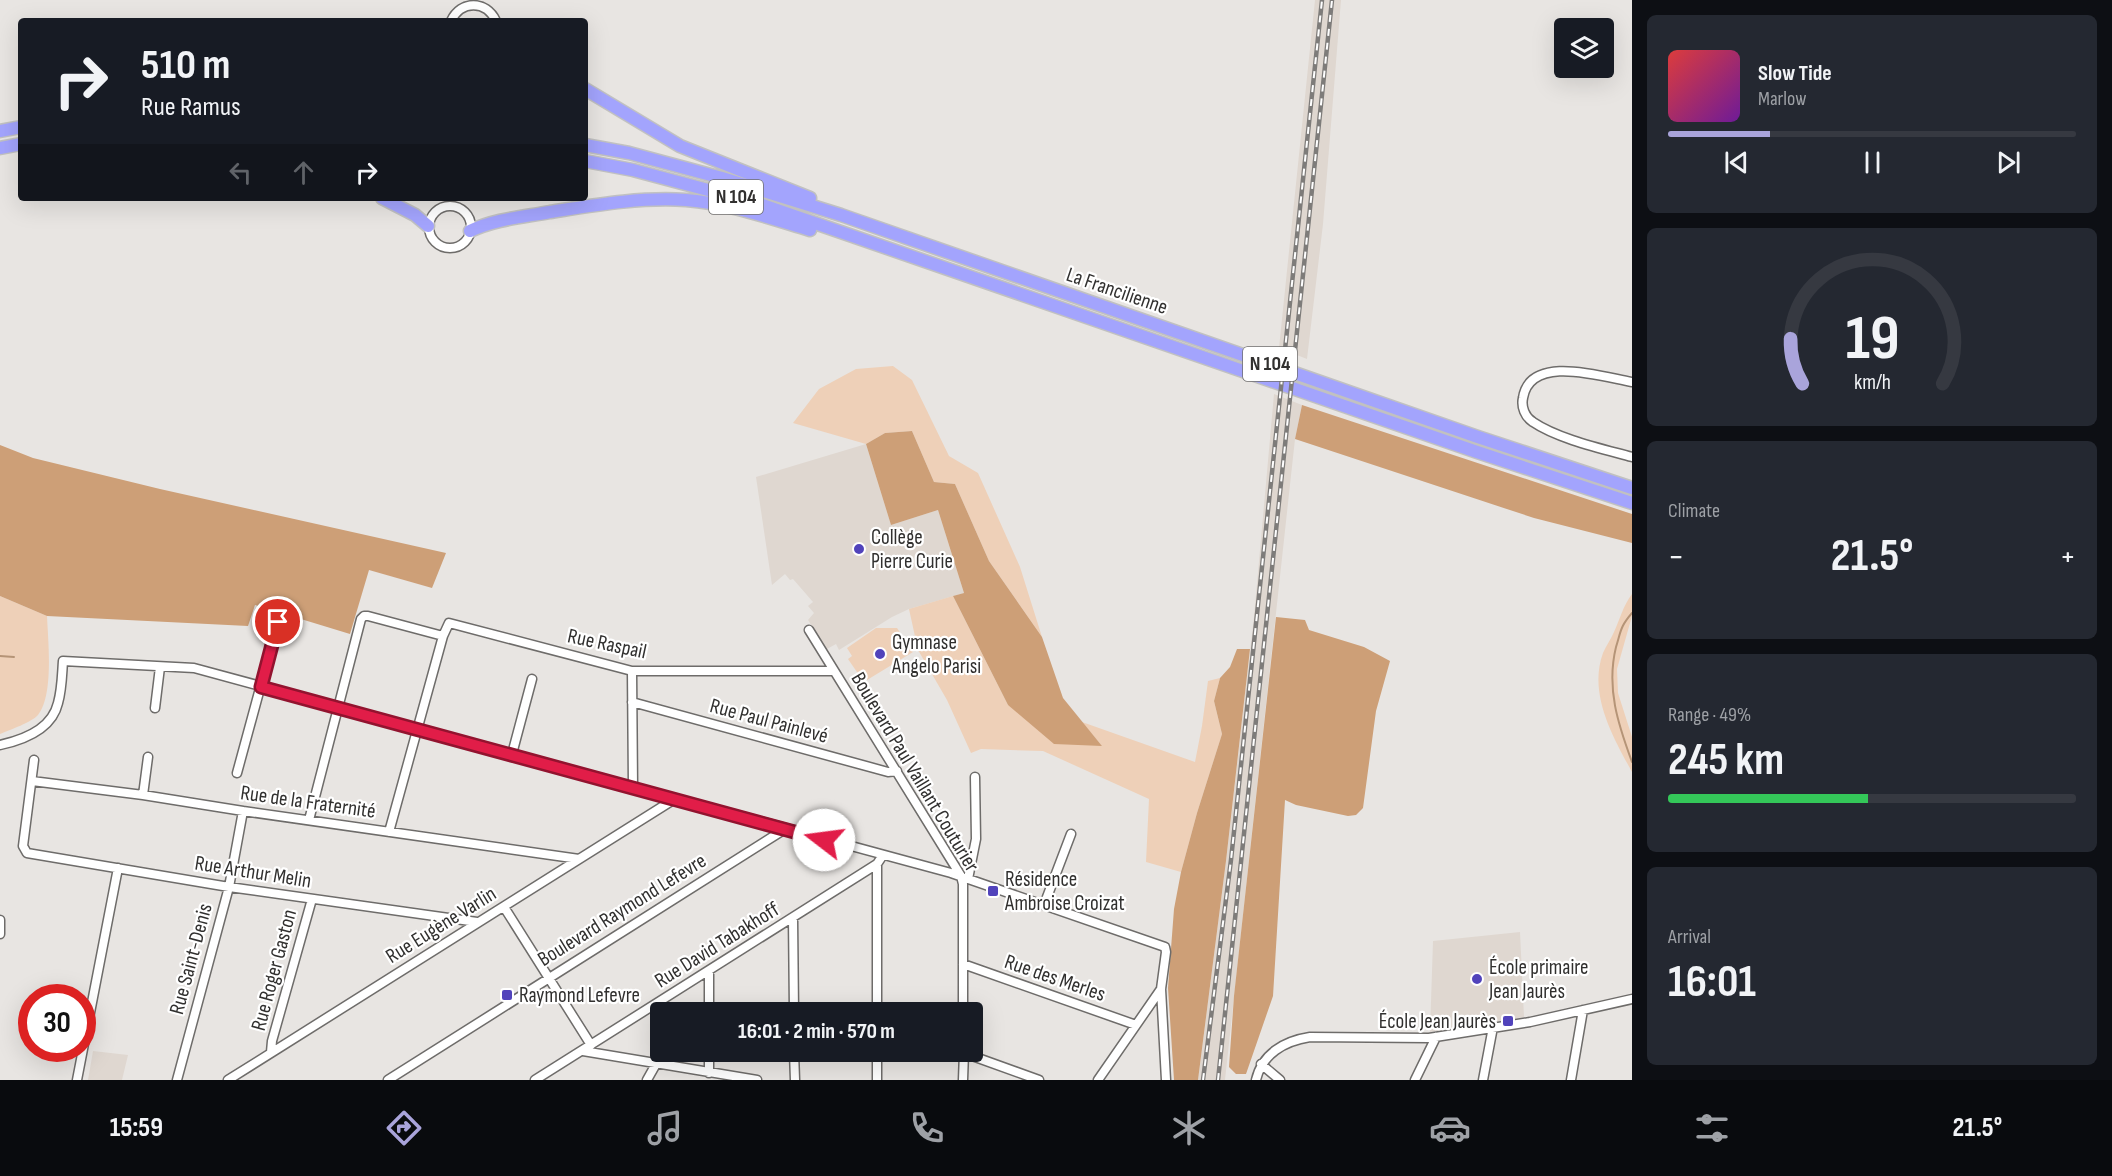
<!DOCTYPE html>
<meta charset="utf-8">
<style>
:root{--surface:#171b24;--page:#242831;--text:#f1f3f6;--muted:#9ea1a6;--line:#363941;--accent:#a9a4db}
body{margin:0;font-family:"Sofia Sans Condensed",sans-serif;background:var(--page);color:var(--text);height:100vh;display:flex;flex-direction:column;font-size:22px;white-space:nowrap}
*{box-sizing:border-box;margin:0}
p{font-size:20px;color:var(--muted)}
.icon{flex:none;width:33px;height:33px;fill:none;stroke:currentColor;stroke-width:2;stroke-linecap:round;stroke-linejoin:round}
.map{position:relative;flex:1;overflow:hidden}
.drawer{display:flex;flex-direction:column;gap:15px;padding:15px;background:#0d0f14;width:480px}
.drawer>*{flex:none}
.guide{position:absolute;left:18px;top:18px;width:570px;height:183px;border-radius:6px;box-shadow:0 6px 24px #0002;background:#171b24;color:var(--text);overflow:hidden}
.tools{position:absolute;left:1554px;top:18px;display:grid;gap:12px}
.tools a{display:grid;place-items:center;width:60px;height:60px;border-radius:6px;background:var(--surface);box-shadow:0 6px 24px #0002;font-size:30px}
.speed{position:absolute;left:18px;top:984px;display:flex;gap:12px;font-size:30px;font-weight:700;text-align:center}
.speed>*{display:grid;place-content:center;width:78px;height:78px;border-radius:50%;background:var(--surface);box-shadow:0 6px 24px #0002;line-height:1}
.speed .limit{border:9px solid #d22;background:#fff;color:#111}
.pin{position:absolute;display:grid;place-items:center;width:51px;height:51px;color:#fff;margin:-26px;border:3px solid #fff;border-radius:50%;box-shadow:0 2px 6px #0007}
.me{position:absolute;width:66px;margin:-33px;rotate:285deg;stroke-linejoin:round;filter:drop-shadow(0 0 4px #0008)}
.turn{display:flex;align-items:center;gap:21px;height:126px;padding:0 24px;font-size:27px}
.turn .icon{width:78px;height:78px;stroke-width:2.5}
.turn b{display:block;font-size:42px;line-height:51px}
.lanes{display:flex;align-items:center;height:57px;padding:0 24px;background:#0003;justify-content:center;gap:30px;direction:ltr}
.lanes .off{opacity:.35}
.big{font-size:45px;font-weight:700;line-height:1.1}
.drawer .tile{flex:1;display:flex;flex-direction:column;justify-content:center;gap:9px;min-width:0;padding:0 21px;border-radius:9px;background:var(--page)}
.drawer .dial{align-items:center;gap:0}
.dial svg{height:156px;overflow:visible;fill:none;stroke:var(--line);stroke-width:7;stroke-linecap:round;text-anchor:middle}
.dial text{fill:var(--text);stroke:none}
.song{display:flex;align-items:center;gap:18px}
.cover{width:72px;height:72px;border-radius:9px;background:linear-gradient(135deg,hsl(0 70% 55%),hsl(280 70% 35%))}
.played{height:6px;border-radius:3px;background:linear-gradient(90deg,var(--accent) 25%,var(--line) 25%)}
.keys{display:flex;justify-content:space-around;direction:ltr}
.heat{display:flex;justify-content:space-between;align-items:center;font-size:33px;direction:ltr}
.charge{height:9px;border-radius:4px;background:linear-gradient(90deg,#34c759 49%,var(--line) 0)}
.trip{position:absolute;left:650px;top:1002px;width:333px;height:60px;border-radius:6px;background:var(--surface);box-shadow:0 6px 24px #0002;font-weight:700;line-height:60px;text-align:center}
.dock{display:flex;height:96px;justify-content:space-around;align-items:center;background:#090b0e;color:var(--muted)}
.dock .icon{width:42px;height:42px}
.dock .active{color:var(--accent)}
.dock b{font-size:27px;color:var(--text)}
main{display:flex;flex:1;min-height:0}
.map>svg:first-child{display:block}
</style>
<main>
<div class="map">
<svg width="1632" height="1080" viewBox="0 0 1632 1080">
<rect width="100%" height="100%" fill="#e8e5e2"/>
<path fill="#dfd7d0" d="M1315,0H1341L1323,224L1307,359L1279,348Z
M1274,394L1302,405L1295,439L1225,1080H1198L1226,861L1254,617Z
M866,444L891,525L938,510L964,593L909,609L892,617L839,650L836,644L827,649L808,620L814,613L808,606L813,602L793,579L790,580L785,574L772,585L756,477Z
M1520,932L1524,1017L1430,1032L1433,941Z
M93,1051L128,1055L122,1080H88Z"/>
<path fill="#eed0b8" d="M893,366L912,380L949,456L978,473L1020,567L1042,637L989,561L955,484L934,482L912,431L885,433L866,444L793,423L819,389L856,369Z
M1632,594V616L1617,669L1618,693L1632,737V772C1613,737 1588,694 1603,653C1606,646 1611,639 1614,632C1620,619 1623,606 1632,594Z
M0,596L47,616C48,640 54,695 38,715C32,722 10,730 0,734Z
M953,596L1008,705L1102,746L1082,722L1195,762L1202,726L1208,681L1220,678L1214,701L1222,734L1197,813L1181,872L1146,862L1149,799L1043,751L981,749L971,753L947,700L918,650L909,609Z
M876,628H897L913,652L867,680L863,673L859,675L848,659L852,656L847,648Z"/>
<path fill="#cd9f77" d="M1302,405L1632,514V543L1534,518L1295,439Z
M912,431L934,482L955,484L989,561L1042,637L1063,698L1102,746L1054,744L1008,705L953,596L964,593L938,510L891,525L866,444L885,433Z
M0,445L33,458L160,489L446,553L432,588L369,570L350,634L255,605L248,626L47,616L0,596Z
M1276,617L1305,620L1309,630L1364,647L1390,661L1376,711L1363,808L1356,815L1348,816L1296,805L1285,800L1273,996L1246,1074H1236L1229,1067L1234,996Z
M1237,649H1250L1226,861L1198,1080H1174L1168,988L1174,909L1181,872L1197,813L1222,734L1214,701L1220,678L1230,667Z"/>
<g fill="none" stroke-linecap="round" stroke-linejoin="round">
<path stroke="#b59477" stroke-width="2" d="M1632,613C1620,627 1621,631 1616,647C1606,688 1618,724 1632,762
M0,656L14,657"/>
<defs>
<path id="minor" d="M451,21C461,0 486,0 496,21
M429 227a21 21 0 1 1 42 0a21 21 0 1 1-42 0Z
M1632,382C1603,377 1530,353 1523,398C1521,407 1525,417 1533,422C1558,439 1603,449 1632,457
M809,630L961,876L963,884V1012
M632,671L633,787
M632,702L888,772L897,771
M155,708L160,667
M0,745C23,740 52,729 58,703C62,689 62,674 63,661L194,668L951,873L1165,947L1166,952L1161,989L1166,1080
M512,754L532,679
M34,760L23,846L27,853L229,887L477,922
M237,773L278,622
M32,781L143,795L243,811L579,859
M143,795L148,757
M309,820L361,619L364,616H368L443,636
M389,832L443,636L449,623L632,671H834
M877,864V1012
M968,879L976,839L975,777
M1044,905L1071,834
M504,907L591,1045
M793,918L794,1012
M0,920V934
M963,964L1136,1025
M709,971V1012
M583,1051L757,1080
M271,1052L272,1041L312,899
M709,1052V1073
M794,1052L795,1080
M877,1052V1080
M964,1053L1039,1080
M1261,1064L1280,1080
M77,1080L118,868
M177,1080L229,887L243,811
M228,1080L673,800
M388,1080L785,829
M535,1080L877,864L883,855
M647,1080L656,1064
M963,1080L964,1052
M1098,1080L1161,989
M1256,1080C1262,1054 1284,1041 1310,1037L1429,1038L1530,1022L1632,999
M1415,1080L1436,1037
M1483,1080L1493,1027
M1571,1080L1583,1010"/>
<path id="highway" d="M585,89L680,146L810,198
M0,131L21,127
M585,145L629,153L722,178L841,215L1478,437L1632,488
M0,148L21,144
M585,161L633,170L757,203L1477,452L1632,503
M382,198L415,215L428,226
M470,231C495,219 523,217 550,212C595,205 640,197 686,200C728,203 770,218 810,230"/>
</defs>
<use href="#minor" stroke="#6e6c6a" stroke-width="11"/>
<use href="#highway" stroke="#c1c1c1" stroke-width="15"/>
<use href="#minor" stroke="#fff" stroke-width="8"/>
<use href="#highway" stroke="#a3a4fd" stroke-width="12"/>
<defs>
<path id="rail" d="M1203,1080L1231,860L1322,0
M1218,1080L1332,0"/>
</defs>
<use href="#rail" stroke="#7e7c7a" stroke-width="4.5"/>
<use href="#rail" stroke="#fff" stroke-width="2" stroke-dasharray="7" stroke-linecap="butt"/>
</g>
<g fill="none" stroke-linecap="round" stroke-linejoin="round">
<defs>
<path id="route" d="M278,622L261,687L824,840"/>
</defs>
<use href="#route" stroke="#92132f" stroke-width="15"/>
<use href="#route" stroke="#e11d48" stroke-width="10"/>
</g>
<g fill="#5143bb" stroke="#fff" stroke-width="2">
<circle cx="859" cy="549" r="6"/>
<circle cx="880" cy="654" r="6"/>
<rect x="987" y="885" width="12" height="12" rx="3"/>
<circle cx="1477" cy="979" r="6"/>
<rect x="501" y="989" width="12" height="12" rx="3"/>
<rect x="1502" y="1015" width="12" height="12" rx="3"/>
</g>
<g text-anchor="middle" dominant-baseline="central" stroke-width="4.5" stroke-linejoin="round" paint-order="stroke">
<g fill="#fff" stroke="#6f6e6d" stroke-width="1.5">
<rect x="709" y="180" width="54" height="34" rx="4.5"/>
<rect x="1243" y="347" width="54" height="34" rx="4.5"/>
</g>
<g font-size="20" font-weight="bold" fill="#31302f">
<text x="736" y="197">N 104</text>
<text x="1270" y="364">N 104</text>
</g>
<g font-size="21" fill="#31302f" stroke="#fff">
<text transform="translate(1117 291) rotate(19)">La Francilienne</text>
<text transform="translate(607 644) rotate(12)">Rue Raspail</text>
<text transform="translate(769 721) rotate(15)">Rue Paul Painlevé</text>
<text transform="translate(915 772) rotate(59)">Boulevard Paul Vaillant Couturier</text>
<text transform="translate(308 802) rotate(8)">Rue de la Fraternité</text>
<text transform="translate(253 872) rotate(9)">Rue Arthur Melin</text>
<text transform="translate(622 910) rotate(-32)">Boulevard Raymond Lefevre</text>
<text transform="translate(441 925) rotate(-32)">Rue Eugène Varlin</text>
<text transform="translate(717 945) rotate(-32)">Rue David Tabakhoff</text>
<text transform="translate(191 959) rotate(-75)">Rue Saint-Denis</text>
<text transform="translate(274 970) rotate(-75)">Rue Roger Gaston</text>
<text transform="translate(1055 978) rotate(19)">Rue des Merles</text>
</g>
<g font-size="21" fill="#31302f" stroke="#fff" text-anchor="start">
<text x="871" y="537">Collège<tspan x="871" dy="24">Pierre Curie</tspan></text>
<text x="892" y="642">Gymnase<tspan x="892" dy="24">Angelo Parisi</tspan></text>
<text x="1005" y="879">Résidence<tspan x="1005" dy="24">Ambroise Croizat</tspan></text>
<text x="1489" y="967">École primaire<tspan x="1489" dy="24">Jean Jaurès</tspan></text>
<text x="519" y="995">Raymond Lefevre</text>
<text x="1496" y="1021" text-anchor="end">École Jean Jaurès</text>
</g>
</g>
</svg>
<div class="tools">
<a><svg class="icon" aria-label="layers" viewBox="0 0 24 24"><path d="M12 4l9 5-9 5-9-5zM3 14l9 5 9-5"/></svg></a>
</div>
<div class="speed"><div class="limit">30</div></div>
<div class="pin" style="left:278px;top:622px;background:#d93025"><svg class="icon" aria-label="arrive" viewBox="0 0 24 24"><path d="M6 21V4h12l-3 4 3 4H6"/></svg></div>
<svg class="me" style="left:824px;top:840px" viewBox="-20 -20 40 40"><circle r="19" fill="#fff"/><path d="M0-13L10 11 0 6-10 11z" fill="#e11d48"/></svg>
<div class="trip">16:01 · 2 min · 570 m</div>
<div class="guide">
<div class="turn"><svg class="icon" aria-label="right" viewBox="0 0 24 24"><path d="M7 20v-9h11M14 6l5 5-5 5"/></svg><div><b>510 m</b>Rue Ramus</div></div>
<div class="lanes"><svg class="icon off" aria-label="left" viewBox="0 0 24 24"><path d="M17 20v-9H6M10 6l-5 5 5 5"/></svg><svg class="icon off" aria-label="ahead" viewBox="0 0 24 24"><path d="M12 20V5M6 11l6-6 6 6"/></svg><svg class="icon" aria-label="right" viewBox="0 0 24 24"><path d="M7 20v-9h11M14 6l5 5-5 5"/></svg></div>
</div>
</div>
<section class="drawer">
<div class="tile">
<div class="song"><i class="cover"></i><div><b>Slow Tide</b><p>Marlow</p></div></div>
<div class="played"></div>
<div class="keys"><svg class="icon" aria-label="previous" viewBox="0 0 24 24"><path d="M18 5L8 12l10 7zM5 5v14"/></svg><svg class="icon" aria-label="pause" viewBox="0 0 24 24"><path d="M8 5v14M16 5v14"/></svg><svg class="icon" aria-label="next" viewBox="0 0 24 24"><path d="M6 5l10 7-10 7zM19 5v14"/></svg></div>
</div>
<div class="tile dial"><svg viewBox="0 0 100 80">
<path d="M14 69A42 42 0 1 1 86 69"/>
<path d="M14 69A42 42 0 0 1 8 46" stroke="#a9a4db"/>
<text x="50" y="56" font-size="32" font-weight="700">19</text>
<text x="50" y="72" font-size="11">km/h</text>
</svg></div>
<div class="tile"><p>Climate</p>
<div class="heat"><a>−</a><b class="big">21.5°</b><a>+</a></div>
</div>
<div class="tile"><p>Range · 49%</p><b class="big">245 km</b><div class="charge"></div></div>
<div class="tile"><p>Arrival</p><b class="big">16:01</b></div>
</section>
</main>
<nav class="dock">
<b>15:59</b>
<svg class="icon active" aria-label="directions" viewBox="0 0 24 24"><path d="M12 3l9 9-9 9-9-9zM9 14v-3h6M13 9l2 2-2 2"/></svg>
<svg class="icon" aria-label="music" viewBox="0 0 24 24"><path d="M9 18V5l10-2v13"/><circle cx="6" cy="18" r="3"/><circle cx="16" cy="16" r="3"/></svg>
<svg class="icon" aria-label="phone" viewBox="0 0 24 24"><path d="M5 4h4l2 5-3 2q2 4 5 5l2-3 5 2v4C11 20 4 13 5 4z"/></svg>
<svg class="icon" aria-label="climate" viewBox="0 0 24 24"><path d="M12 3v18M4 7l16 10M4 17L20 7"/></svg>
<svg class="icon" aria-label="car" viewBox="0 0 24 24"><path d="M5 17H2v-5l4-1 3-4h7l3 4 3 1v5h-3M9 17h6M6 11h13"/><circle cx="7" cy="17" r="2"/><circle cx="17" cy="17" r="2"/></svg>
<svg class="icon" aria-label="filters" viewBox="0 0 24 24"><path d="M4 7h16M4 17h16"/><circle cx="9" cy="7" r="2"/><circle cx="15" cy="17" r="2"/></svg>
<b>21.5°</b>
</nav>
